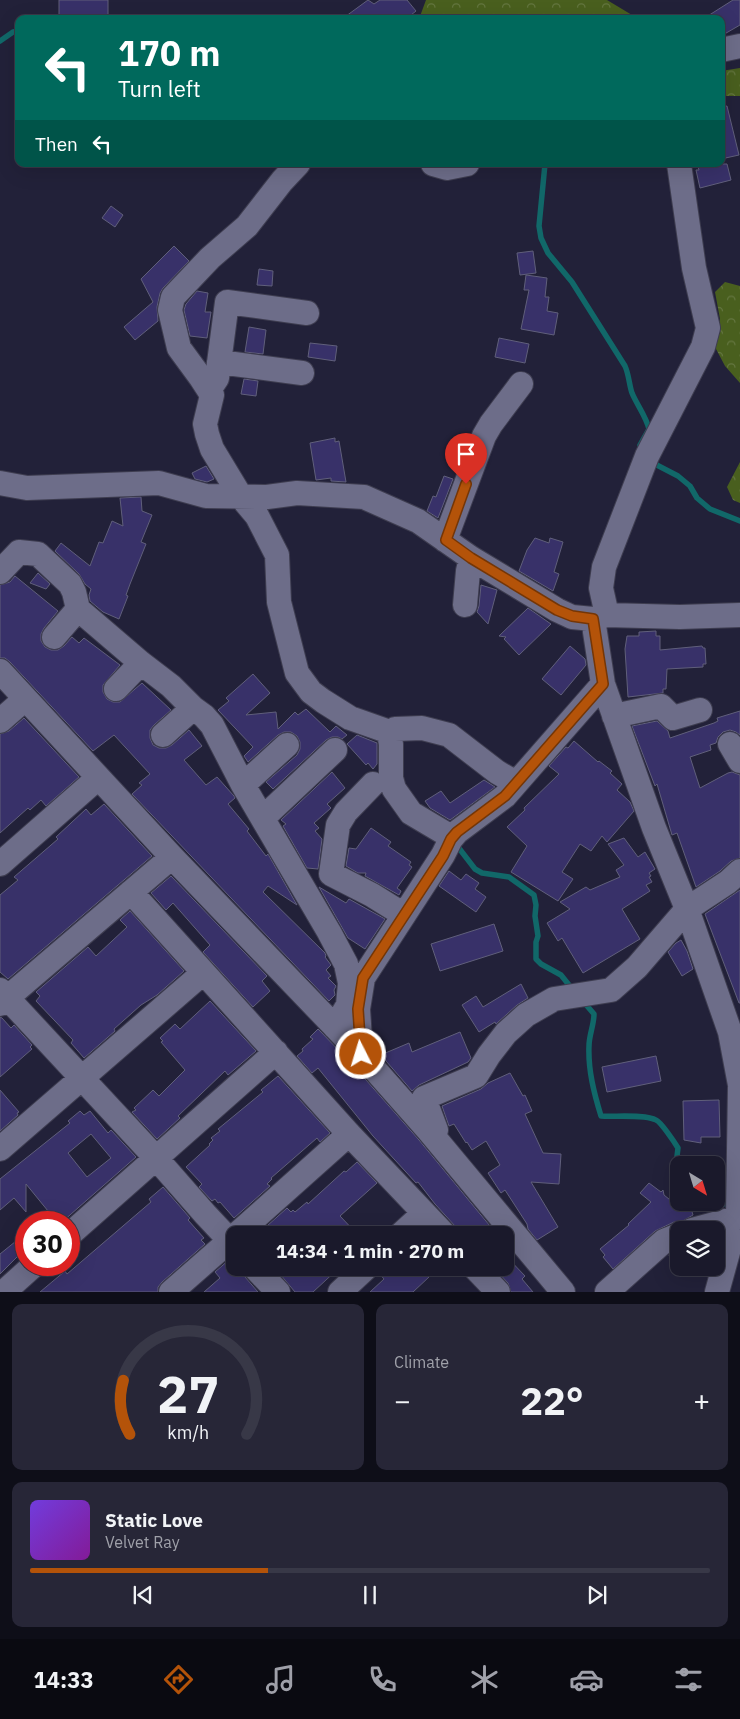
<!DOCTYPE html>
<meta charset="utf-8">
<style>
:root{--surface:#1a192b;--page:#272637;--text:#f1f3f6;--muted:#9fa0a9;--line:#383847;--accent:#b45309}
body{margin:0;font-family:"IBM Plex Sans",sans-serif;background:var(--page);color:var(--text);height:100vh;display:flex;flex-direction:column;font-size:19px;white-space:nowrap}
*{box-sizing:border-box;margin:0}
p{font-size:16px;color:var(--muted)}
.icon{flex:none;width:28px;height:28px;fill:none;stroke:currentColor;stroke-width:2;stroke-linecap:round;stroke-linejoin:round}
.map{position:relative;height:1292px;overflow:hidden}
.sheet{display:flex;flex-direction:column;gap:12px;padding:12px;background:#0e0e18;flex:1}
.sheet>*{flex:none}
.hud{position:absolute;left:15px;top:15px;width:710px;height:152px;border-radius:10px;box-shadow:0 5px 20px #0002,0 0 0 1px var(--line);background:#00695c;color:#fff;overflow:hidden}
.needle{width:32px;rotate:142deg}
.buttons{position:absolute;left:670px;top:1156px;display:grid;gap:10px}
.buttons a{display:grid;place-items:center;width:55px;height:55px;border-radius:10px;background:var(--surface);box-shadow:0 5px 20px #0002,0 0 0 1px var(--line);font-size:25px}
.speed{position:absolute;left:15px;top:1211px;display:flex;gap:10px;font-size:25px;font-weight:700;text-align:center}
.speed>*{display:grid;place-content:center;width:65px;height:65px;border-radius:50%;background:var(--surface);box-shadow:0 5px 20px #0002,0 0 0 1px var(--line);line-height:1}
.speed .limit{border:8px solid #d22;background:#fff;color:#111}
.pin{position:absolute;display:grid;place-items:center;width:42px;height:42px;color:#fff;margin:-51px -21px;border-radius:50% 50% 50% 0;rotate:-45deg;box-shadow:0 0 5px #0007}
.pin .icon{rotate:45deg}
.me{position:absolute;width:55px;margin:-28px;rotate:355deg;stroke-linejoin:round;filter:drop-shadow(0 0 4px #0008)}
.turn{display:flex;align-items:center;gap:18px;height:105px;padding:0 20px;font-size:22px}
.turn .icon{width:65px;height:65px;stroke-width:2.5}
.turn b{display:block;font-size:35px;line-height:42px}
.then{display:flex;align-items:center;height:48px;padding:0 20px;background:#0003;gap:10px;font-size:19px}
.big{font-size:38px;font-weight:700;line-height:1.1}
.sheet .tile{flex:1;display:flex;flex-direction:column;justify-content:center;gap:8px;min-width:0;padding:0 18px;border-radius:10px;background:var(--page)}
.sheet .dial{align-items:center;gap:0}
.dial svg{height:130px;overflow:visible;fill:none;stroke:var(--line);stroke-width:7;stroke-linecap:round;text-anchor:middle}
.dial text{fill:var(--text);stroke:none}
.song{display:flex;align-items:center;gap:15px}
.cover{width:60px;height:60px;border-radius:8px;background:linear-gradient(135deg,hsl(260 70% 55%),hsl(290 70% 35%))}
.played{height:5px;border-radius:2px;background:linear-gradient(90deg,var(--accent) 35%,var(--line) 35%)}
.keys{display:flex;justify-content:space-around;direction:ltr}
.heat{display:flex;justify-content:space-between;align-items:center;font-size:28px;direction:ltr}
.sheet .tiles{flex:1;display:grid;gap:12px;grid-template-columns:1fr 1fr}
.tile:last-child{grid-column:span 2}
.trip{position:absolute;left:226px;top:1226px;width:288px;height:50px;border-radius:10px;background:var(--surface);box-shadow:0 5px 20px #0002,0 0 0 1px var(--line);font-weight:700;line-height:50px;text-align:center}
.tabs{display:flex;height:80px;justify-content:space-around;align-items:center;background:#0a0a11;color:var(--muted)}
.tabs .icon{width:35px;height:35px}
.tabs .on{color:var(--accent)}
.tabs b{font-size:22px;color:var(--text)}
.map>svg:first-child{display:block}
</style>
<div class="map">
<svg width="740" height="1292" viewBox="0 0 740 1292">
<defs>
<pattern id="forest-crowns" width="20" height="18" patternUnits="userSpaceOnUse" patternTransform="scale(1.25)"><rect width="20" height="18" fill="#495f1e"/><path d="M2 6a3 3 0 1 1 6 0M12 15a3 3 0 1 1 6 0" fill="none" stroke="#647640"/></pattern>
</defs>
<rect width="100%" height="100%" fill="#222139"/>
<path fill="url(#forest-crowns)" d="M426,0H607L637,18L651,19H419Z
M740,68V96H721V71Z
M725,282L740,286V383L725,366L715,347L720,319L715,292Z
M740,462V503L733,500L727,487Z"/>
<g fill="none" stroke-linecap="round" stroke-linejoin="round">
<path stroke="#116869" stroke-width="5.5" d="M0,41L13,32L19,31
M545,164L539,226L541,238L548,253L572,282L625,366C629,375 629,384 632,393C637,405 646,416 649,429L640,445
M651,462L678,476L690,486L697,498L710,509L740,521
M455,843L475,869L482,873L509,877L534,895L536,905L535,916L538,936L536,942V959L541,964L561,975L573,990
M582,1000L594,1014C594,1025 589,1035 589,1046C588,1070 594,1093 601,1116C614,1117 646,1114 656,1120C661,1122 675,1143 678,1148L674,1181L679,1187
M716,1201L733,1206"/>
</g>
<path fill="#383169" stroke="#605f7b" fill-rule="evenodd" d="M59,0H108V19H59Z
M368,0L374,4L380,0H407L416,11L406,19H342Z
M733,0H740V25L721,36V19H703Z
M727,106L739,155L721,159V107Z
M697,164H727L731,180L700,188L696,170H699Z
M111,206L123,215L115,227L102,218Z
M174,246L189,261L163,288L160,293L157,307L158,321L135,340L124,327L153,302L141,279Z
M533,251L536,273L520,275L517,253Z
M259,269L273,271L272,286L257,285Z
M526,275L547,278L545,297H549L547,311L558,313L554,335L521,329L529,290H524Z
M197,291L208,293L205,312H211L207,338L190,336L184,310L186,304Z
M249,327L266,330L263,354L245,352Z
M499,338L529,344L525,363L495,357Z
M310,343L337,346L335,361L308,357Z
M244,379L258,381L256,396L241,394Z
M335,438V442L339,441L346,482L331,481V478L316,480L310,443Z
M206,466L214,479L207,482L195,479L192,473Z
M444,476L453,479L438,518L427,511L433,496L436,497Z
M141,497L142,511L152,515L141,542L146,544L130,584L126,595L128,596L119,619L103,612L90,601L89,595L91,589L85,584L79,574L55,551L61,543L90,566L99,542L103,543L112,521L123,526L120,498Z
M535,538L549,543L550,538L563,542L554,572L559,574L553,591L519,571L527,550Z
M38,573L50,584L46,589L30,583Z
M15,576L58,611L44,628L41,634V641L45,647L51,650H58L64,646L72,637L79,643L84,638L120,665L103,685V692L107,699L113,702H120L142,683L171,710L154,725L150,730V738L153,745L159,748H166L172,745L189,730L202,746L184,760L206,785L217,777L234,796L235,798L228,804L249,829L247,831L266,856L268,854L297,905L268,886L263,892L325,953L326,956L325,957L331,965L326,970L331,976L328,978L336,986L334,990L335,995L329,1001L132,794L142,785L139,783L150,774L114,735L93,751L10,662L5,658H0V585L10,582Z
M481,585L497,590L488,624L477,612L479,606Z
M528,608L551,624L519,655L504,639L506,637L499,636Z
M656,631V636H660V650L702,646L703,648H705L706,664H703V667L667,669L666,689H663V693L628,697L625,649L627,636H639V632Z
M570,646L585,659L586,665L561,695L542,679Z
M253,674L270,693L246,715L276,712L278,729L295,712L298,715L306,709L330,732L336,726L347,735L342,739L338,737H332L326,740L273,789L266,782L297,755L300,749V742L297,736L291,732H284L278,735L248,762L244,756L253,747L218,710L229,701L226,698Z
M740,711V735L736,732L730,730L723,732L718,737L716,743L710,745L711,750L690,757L700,788L728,773L732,772L740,775V858L731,861L720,871L696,887L677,833L672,835L657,784L655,786L632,726L657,721L668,731L670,738L714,723L718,721L717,718Z
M24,718L79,777L46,806L41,800L30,810L28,808L0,833V734L9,731Z
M357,735L377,743V764L373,769L368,763L366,765L347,744Z
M574,741L598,762L599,761L612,771L610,773L622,784L617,790L630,802L634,811L607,842L602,836L591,851L580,844L562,872L573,879L558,901L511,872L527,846L507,827L525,810L524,808L559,774L549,766L566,747L568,748Z
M332,772L345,788L327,804L331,808L314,823L319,828L315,831L322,839L318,869L307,868L283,826L286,824L281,820Z
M484,780L495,787L450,820L430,808L425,801L441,791L450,803Z
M104,804L152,856L8,979L0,972V895L18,880L14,877L58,839L56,837L86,809L91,815Z
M371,828L391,842L388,846L411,862L409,865L412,867L397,888L401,891L399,895L365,876L366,873H358L346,866L349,848L356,849Z
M624,838L638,857L645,852L655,869L649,873L651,876L649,877L652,882L646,885L650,891L622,909L640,939L583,973L562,938L558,941L547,923L570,909L560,902L586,887L590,890L620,877L616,870L624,865L608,844Z
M449,871L461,880L466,874L479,883L475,889L486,897L476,912L439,886Z
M171,876L267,976L262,981L270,991L253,1007L203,952L210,945L173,903L166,910L151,893Z
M319,887L346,903L349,899L385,919L365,949L348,938Z
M740,890V1003H739L705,914Z
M130,911L184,971L157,995L141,1005L114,1029L115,1031L84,1058L71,1043L73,1040L36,1001L40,996L36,992L88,947L96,956L127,927L120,920Z
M494,924L503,951L440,971L431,944Z
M681,940L687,951L693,969L682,976L668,952L676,943Z
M521,984L528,998L517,1005L496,1024L495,1022L479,1032L462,1005L476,996L483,1007Z
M210,1001L256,1051L228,1075L225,1071L178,1116L180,1118L157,1139L132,1112L136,1110L134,1108L153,1090L159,1096L185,1070L161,1042L163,1041L160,1038L175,1024L180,1029Z
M0,1017L2,1018L11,1028L14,1025L32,1045L30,1047L32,1049L0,1077Z
M318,1029L351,1063L419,1140L490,1226L488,1228L494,1235H458L455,1226L435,1204L418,1182L416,1183L373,1136L318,1068L312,1073L297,1056L303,1051L302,1049L313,1039L310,1037Z
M460,1032L471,1058L468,1062L419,1085L412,1091L386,1061L383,1054L409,1043L412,1052Z
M656,1056L661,1081L607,1092L602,1067Z
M510,1073L523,1096L525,1095L532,1111L525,1114L543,1153L561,1154L559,1184L531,1182L558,1227L537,1240L528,1229L527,1224L505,1190L501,1193L488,1173L500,1165L486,1141L472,1150L467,1142L466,1143L454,1124L449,1126L442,1106L481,1089L488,1083Z
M278,1076L330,1133L320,1142L317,1138L271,1178L272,1179L267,1184L270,1186L234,1218L220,1202L218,1203L215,1199L212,1201L199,1187L202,1184L186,1167L210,1145L209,1144L213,1140L211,1138L220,1131L218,1129L263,1092L261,1090Z
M0,1090L19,1112L17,1113L18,1115L0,1131Z
M719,1100L720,1137H701V1143L684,1140L683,1101Z
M80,1111L84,1115L90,1111L108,1133L111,1130L136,1157L62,1222H57L26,1184V1212L14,1198L0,1210V1179L70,1123L68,1121ZM91,1134L111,1158L87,1177L68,1153Z
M357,1162L377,1183L340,1216L358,1235H257L287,1208L291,1212L293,1210L295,1212L307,1202L308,1204L344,1171L346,1172Z
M649,1183L661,1192L663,1190L664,1195L675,1204L689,1202L693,1215L681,1222H674L655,1231L613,1269L603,1257L605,1255L600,1249L629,1225L628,1224L651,1202L640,1193Z
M163,1187L190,1218L188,1220L204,1238L201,1240L205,1244L162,1282L158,1287V1292H40L65,1271L67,1274L151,1202L149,1199Z
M26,1233V1248L0,1274V1254Z
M679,1250V1275L678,1276L669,1255Z
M505,1255L525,1276L522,1279L533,1292H511L508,1283L494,1268H505Z
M230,1259H235V1268H242L245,1277L258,1292H204L220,1278L215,1272Z
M275,1268H339L313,1292H295Z
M379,1268H421L429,1277L413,1292H370L384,1279L379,1273Z"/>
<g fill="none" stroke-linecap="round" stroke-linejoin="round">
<defs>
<path id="minor" d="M721,50L740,46
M298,164L282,181L247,226L210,258L173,297L170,310L179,348L201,378L212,395L205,424L207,434L212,449L241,497L257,516L277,555L279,602L297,673L311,692L323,701L350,718L384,730L389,734L391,744V778L394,789L411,813L443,832L451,839
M433,164L447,168L467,164
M219,362L302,373
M209,390L217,378L227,302L307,313
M0,483L27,488L159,483L206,496L267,497L297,493L364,497L418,521L471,558L519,587L557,610L572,617L593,619L607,615L680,617L740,615
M445,540L484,436L491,424L521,384
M0,572L19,552L38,554L70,584L74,592L78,609L141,663L171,686L193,708L204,716L212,725L243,785L329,932L346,964L350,983L348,1005L335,1027
M465,605L468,571L471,558
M607,615L601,588L604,567L647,456L703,347L708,328L694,268L679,164
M593,619L603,684L654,828L687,909L730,1032L740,1085L738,1216L717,1292
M54,637L78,609
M0,671L172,857L361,1054L429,1131L563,1292
M116,689L141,663
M614,716L661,706L673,718L700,710
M0,721L25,699
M389,734L395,729L422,728L449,735L497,772L516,783
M163,735L193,708
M730,744L740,761
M373,784L346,812L338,825L331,874L372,895L404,915
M243,785L287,745
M264,817L335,750
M0,864L98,778
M131,892L349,1134L445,1235
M0,990L156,1158L205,1214L235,1246
M0,1004L172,857
M361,1054L358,1009L363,978L443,855L451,839L457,832L505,796L603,684
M435,1133L436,1130L424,1098L476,1076L489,1055L506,1033L526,1015L554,999L611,990L637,967L687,909L728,882L740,871
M0,1149L203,973
M692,1230L740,1217
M69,1235L276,1052
M236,1235L349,1134
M400,1235L424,1213
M255,1268L278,1292
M475,1268L498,1292
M4,1292L34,1265
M171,1292L235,1236
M340,1292L366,1268
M607,1292L664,1241L679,1235"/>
</defs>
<use href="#minor" stroke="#3e3d50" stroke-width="26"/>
<use href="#minor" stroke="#6d6d89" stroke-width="24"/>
</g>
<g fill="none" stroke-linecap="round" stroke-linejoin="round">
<defs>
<path id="route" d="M361,1054L358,1009L363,978L443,856L451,839L457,832L505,796L603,684L593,619L572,616L557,610L471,558L446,540L466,484"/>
</defs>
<use href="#route" stroke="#753606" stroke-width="12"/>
<use href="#route" stroke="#b45309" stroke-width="9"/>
</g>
</svg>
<div class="buttons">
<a><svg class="needle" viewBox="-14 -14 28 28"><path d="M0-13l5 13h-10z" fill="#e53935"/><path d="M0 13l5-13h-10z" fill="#9fa0a9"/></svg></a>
<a><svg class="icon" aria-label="layers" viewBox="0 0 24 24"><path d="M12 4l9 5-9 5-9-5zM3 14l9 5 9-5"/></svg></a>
</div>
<div class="speed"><div class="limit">30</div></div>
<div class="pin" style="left:466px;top:484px;background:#d93025"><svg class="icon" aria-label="arrive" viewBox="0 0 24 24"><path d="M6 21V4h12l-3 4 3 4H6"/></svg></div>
<svg class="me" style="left:361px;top:1054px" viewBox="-20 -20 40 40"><circle r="17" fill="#b45309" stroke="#fff" stroke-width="3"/><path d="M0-11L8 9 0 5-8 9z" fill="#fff"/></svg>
<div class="trip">14:34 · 1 min · 270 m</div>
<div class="hud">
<div class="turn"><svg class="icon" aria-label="left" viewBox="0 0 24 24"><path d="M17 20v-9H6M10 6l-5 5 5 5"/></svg><div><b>170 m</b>Turn left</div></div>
<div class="then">Then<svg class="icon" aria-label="left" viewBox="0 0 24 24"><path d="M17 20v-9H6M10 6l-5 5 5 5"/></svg></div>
</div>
</div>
<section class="sheet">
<div class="tiles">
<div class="tile dial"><svg viewBox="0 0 100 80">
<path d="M14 69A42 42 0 1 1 86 69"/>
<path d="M14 69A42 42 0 0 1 10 36" stroke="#b45309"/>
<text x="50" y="56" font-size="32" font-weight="700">27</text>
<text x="50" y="72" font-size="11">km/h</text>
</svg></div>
<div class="tile"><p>Climate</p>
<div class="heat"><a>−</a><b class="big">22°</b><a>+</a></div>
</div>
<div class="tile">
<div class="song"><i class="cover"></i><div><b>Static Love</b><p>Velvet Ray</p></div></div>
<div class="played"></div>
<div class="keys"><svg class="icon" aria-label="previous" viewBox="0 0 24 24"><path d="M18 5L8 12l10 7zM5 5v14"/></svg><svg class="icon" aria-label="pause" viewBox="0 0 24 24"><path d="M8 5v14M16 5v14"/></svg><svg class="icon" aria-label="next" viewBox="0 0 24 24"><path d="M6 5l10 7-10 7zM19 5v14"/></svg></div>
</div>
</div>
</section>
<nav class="tabs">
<b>14:33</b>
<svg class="icon on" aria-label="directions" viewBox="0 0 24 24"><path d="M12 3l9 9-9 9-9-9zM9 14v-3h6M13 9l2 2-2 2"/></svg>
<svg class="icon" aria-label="music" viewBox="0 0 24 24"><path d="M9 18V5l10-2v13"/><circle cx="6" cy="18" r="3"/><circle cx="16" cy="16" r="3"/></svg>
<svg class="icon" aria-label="phone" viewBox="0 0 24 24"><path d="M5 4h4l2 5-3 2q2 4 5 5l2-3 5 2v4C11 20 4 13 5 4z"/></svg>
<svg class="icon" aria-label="climate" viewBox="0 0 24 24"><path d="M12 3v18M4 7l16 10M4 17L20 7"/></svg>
<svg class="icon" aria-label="car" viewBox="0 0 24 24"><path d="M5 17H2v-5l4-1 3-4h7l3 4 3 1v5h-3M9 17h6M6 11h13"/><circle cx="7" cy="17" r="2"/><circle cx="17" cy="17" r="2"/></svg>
<svg class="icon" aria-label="filters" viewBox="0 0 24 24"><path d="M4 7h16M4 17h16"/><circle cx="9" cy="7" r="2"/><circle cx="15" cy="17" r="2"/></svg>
</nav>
